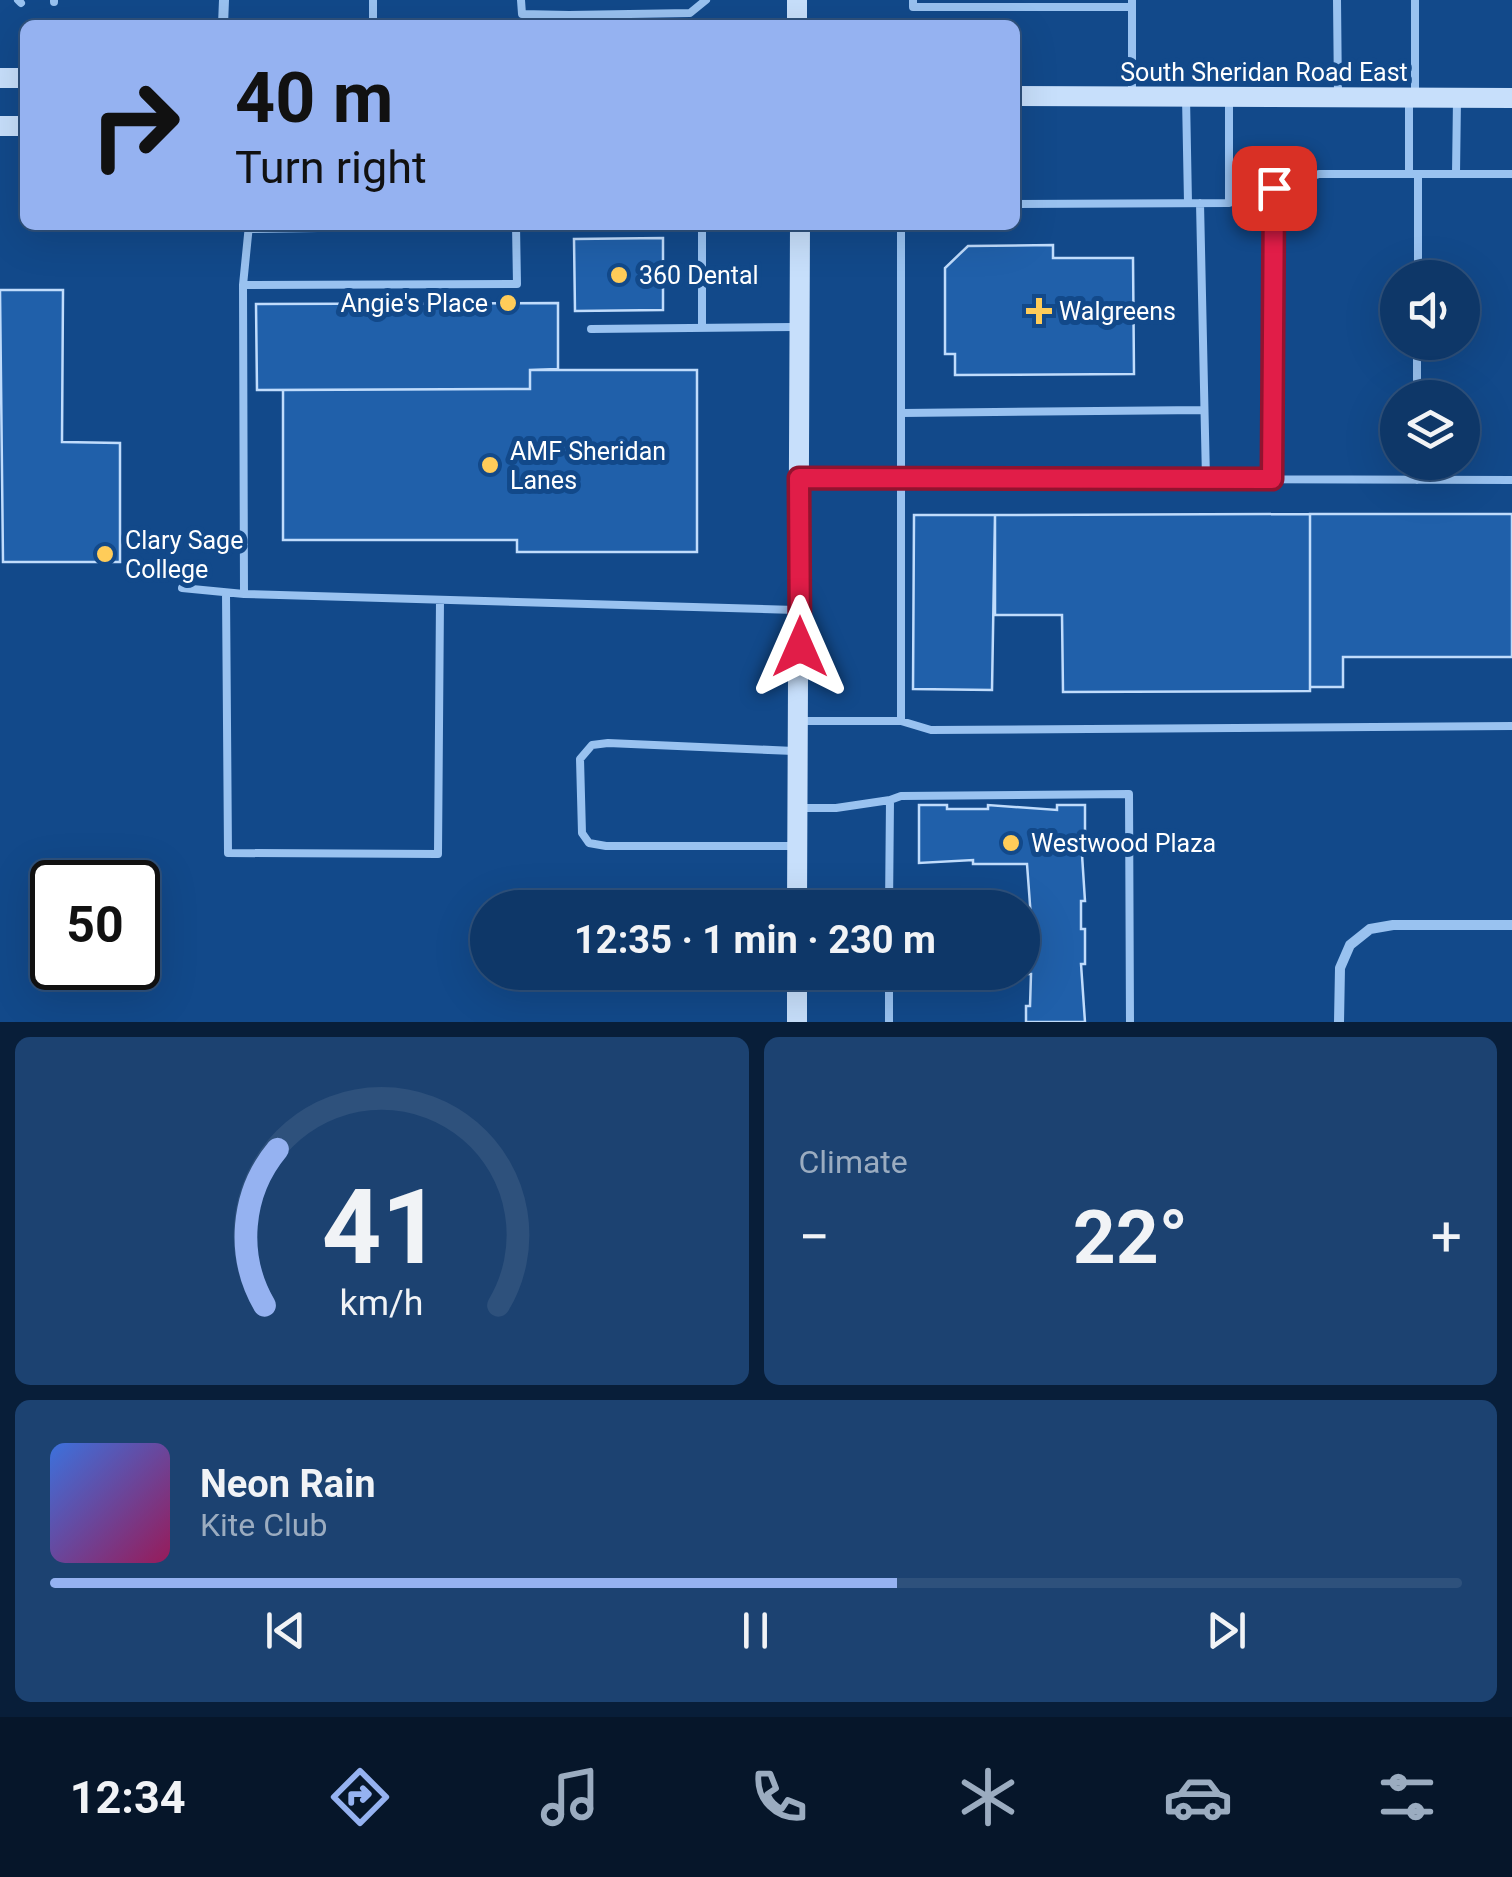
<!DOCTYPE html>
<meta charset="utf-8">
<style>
:root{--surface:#0e3768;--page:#1c4271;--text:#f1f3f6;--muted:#9bacc0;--line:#2e517c;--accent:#95b2f1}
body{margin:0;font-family:Roboto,sans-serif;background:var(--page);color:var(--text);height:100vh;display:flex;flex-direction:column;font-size:38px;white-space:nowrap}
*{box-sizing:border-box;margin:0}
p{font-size:32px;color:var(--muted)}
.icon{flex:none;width:55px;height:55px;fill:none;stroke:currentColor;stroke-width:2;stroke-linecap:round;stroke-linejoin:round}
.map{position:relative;height:1022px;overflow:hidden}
.drawer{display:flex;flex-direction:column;gap:15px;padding:15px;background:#081e39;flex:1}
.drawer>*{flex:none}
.top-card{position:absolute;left:20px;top:20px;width:1000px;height:210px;border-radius:15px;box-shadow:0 10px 40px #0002,0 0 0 2px var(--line);background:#95b2f1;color:#111;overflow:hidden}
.tools{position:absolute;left:1380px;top:260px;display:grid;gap:20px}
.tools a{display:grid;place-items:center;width:100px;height:100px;border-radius:50%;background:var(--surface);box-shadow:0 10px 40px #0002,0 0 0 2px var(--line);font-size:50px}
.speed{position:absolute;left:30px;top:860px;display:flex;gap:20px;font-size:50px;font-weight:700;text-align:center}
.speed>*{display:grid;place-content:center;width:130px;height:130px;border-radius:50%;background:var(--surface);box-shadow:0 10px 40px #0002,0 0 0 2px var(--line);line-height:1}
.speed .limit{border:5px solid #111;border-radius:15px;background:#fff;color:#111}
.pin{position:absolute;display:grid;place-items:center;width:85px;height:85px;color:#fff;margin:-42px;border-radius:20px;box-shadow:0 5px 15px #0006}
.me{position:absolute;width:110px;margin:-55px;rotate:0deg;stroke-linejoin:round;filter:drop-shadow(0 0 8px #0008)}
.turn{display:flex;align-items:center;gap:35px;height:210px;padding:0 50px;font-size:45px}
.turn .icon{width:130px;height:130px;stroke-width:2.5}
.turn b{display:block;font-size:70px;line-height:85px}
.big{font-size:75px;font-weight:700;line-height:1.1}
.drawer .card{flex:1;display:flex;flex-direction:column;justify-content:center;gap:15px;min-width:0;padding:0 35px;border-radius:15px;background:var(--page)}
.drawer .dial{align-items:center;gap:0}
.dial svg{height:260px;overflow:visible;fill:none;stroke:var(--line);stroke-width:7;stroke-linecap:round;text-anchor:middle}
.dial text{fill:var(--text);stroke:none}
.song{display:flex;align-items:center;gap:30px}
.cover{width:120px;height:120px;border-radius:15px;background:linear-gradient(135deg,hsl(220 70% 55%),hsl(330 70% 35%))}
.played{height:10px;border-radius:5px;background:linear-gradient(90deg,var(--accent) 60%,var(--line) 60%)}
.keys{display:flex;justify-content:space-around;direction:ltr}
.heat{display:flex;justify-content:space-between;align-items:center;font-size:55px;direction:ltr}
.drawer .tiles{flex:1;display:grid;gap:15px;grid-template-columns:1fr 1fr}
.card:last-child{grid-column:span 2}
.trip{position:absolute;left:470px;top:890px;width:570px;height:100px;border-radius:50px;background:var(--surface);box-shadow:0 10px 40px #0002,0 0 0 2px var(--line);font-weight:700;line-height:100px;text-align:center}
.dock{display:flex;height:160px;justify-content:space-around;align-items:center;background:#06162a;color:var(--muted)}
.dock .icon{width:70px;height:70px}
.dock .active{color:var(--accent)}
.dock b{font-size:45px;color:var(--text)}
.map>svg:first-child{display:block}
</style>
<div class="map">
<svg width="1512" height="1022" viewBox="0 0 1512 1022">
<rect width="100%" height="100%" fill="#12498a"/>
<path fill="#2060aa" stroke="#c0dcfc" stroke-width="2.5" d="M663,238V310L575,311L574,239Z
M1053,245V258H1133L1134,374L955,375V354H945V268L968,246Z
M0,290H63L62,442L120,443V562H3Z
M558,303V369L530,370V389L257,390L256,304Z
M530,370H697V552H517V540H283V390L530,389Z
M1310,514V691L1063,692L1062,615H995V515Z
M1310,514H1512V657H1343V687H1310Z
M914,515H995L992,690L913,689Z
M919,805H947V809H988V805L1057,810V805H1085V839H1081L1085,901H1081V929H1085V964H1081L1085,1022H1026V1006H1030L1031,974H1026V918H1031L1027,864H973V860L919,863Z"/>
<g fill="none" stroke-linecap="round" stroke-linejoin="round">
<path stroke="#99c2f0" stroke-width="8" d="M18,0L21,3
M54,0V2
M373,0V25
M521,0L522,14L569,15
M913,0V7H1132
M1132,0V96
M1337,0L1338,95
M1415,0V96
M569,25V15L690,13L706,0
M1186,97L1188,203
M1229,97V203
M1409,102V174
M1456,174L1457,99
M1200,203L1206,479
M1015,204L1229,203L1319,174H1512
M702,225V328
M901,225V721
M249,229L516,225
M1418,278V174
M243,285L517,284L516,225
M591,329L795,327
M1417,398V342
M902,413L1204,410
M802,478L1512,480
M1272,479L1274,189
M1417,480V462
M182,588L244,594L795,610
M226,593L228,853L438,854L440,600
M244,594L243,285L249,225
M800,721H901L931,730L1512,726
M890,800L901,796L1129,794L1130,1022
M801,808H836L890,800L889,908
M793,846H606L589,843L582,833L580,759L592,745L608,743L794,751
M889,1022V972"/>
<path stroke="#99c2f0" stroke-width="10" d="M223,25L224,0
M1339,1022L1340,968L1350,945L1370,929L1393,925H1512"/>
<path stroke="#c7dffb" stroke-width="20" d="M797,0V25
M0,78H25
M1015,96L1512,98
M0,126H25
M797,908L800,225
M797,972V1022"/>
</g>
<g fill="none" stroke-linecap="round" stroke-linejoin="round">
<defs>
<path id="route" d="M800,647L799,478L1272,479L1274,188"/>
</defs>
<use href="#route" stroke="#92132f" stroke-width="25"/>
<use href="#route" stroke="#e11d48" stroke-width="18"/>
</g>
<g fill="#ffcc59" stroke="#12498a" stroke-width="4">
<circle cx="619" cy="275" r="10"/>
<circle cx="508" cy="303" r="10"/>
<path d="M1034 296h10v10h10v10h-10v10h-10v-10h-10v-10h10z"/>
<circle cx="490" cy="465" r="10"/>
<circle cx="105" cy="554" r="10"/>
<circle cx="1011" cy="843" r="10"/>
</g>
<g text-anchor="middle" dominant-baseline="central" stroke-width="10" stroke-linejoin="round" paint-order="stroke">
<g font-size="25" fill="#fff" stroke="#12498a">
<text x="1264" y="72">South Sheridan Road East</text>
</g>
<g font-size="25" fill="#fff" stroke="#12498a" text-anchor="start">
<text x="639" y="275">360 Dental</text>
<text x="488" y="303" text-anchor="end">Angie's Place</text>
<text x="1059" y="311">Walgreens</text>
<text x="510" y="451">AMF Sheridan<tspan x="510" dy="29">Lanes</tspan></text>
<text x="125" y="540">Clary Sage<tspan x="125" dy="29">College</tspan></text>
<text x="1031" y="843">Westwood Plaza</text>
</g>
</g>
</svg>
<div class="tools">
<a><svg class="icon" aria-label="sound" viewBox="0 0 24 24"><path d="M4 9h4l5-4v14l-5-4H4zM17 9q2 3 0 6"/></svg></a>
<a><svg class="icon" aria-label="layers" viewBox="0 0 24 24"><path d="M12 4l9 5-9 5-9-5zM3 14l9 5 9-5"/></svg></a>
</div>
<div class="speed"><div class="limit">50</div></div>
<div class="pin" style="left:1274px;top:188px;background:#d93025"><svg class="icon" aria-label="arrive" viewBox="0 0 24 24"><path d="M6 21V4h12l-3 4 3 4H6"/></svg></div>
<svg class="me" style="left:800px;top:647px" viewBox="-20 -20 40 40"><path d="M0-17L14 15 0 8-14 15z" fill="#e11d48" stroke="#fff" stroke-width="4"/></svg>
<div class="trip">12:35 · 1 min · 230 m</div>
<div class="top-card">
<div class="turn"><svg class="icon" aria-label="right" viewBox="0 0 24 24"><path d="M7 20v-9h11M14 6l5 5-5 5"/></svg><div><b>40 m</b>Turn right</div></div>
</div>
</div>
<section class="drawer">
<div class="tiles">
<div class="card dial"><svg viewBox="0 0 100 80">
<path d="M14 69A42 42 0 1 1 86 69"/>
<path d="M14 69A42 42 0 0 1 18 21" stroke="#95b2f1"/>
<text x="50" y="56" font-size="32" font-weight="700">41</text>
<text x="50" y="72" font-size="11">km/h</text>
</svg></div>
<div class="card"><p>Climate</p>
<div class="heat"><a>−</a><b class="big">22°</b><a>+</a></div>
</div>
<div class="card">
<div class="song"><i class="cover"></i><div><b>Neon Rain</b><p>Kite Club</p></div></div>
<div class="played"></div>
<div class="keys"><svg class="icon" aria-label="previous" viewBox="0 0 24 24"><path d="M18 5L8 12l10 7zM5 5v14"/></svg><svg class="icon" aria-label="pause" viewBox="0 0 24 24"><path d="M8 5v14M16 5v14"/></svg><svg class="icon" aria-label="next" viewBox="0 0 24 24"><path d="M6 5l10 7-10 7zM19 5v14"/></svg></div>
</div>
</div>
</section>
<nav class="dock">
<b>12:34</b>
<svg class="icon active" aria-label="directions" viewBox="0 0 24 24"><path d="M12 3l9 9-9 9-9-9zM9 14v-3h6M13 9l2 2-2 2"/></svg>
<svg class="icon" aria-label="music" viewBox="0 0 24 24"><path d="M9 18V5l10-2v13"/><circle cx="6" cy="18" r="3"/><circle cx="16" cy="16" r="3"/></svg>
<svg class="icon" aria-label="phone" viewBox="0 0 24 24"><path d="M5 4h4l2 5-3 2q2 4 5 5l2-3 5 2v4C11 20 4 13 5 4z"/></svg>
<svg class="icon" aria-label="climate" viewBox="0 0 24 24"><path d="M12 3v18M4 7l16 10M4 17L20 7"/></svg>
<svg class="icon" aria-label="car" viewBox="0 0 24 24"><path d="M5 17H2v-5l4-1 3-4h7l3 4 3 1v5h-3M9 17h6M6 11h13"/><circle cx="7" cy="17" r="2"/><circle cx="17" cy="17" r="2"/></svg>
<svg class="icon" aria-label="filters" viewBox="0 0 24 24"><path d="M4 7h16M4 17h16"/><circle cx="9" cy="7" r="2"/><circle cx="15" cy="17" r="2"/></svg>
</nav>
